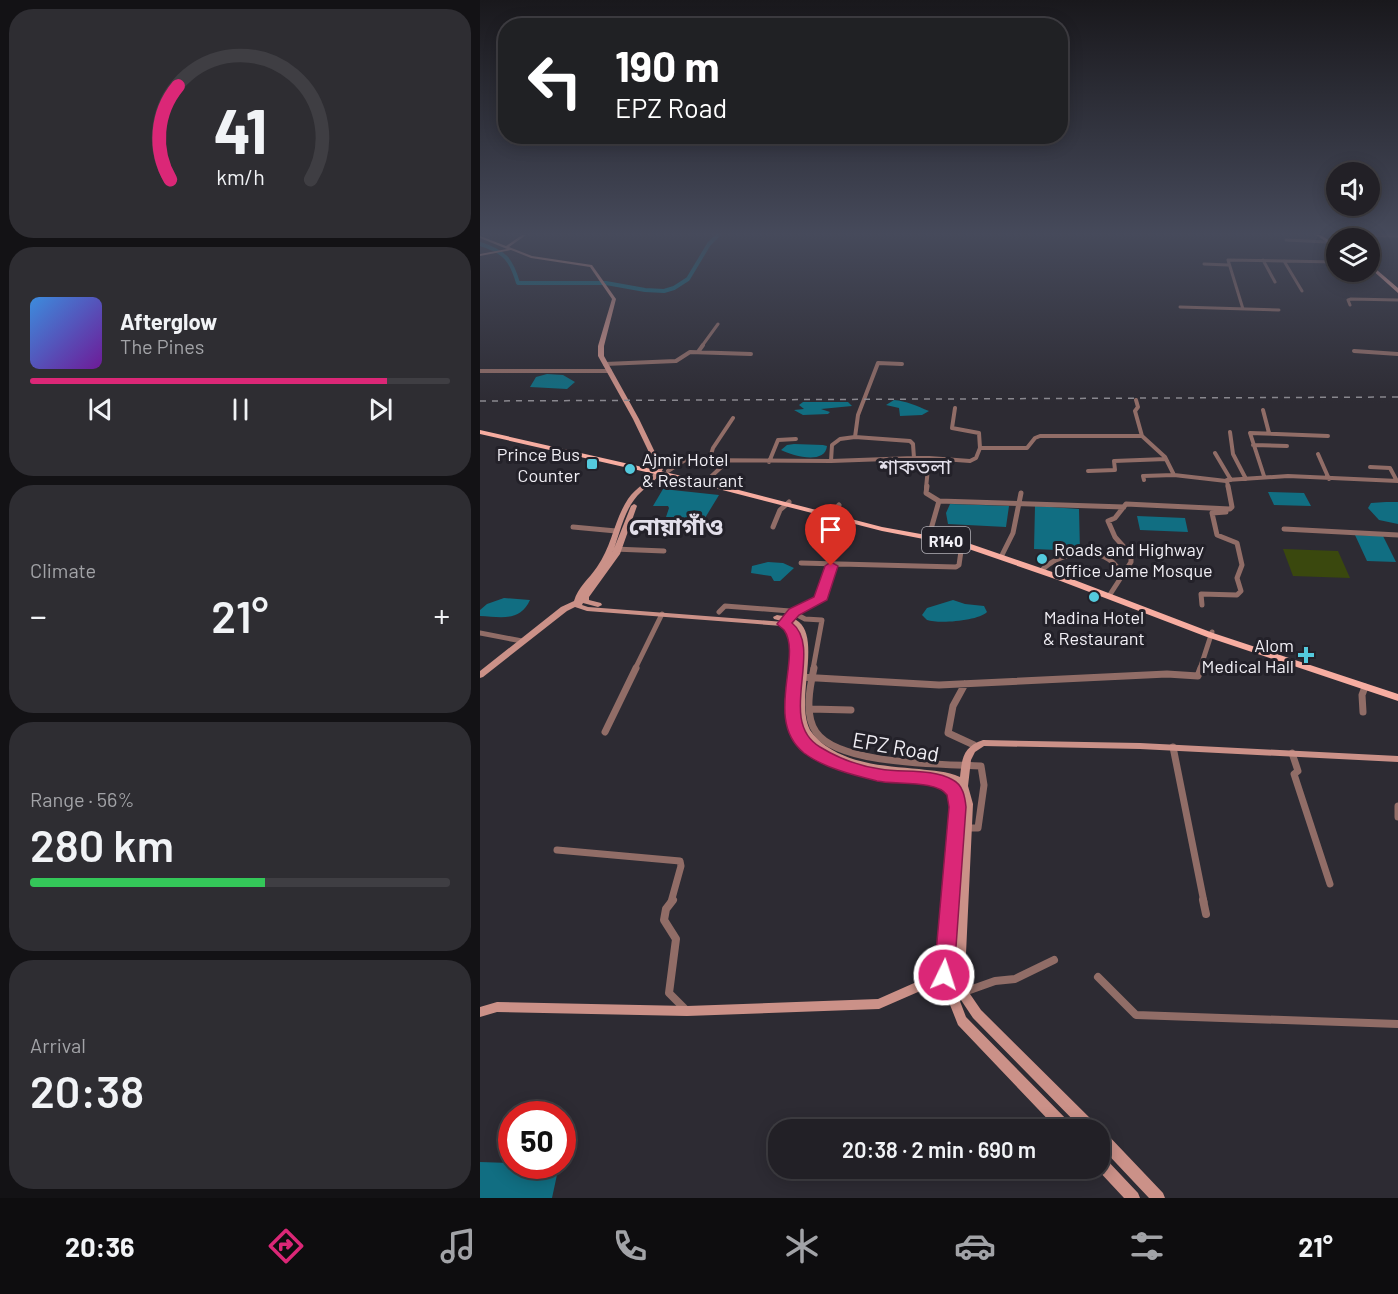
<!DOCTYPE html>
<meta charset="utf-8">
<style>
:root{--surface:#222026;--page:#2e2d32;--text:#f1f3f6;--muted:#a2a3a7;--line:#3f3e43;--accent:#db2777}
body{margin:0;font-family:Barlow,"Noto Sans Bengali",sans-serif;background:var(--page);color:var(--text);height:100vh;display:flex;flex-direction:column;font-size:22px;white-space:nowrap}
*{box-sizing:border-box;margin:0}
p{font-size:20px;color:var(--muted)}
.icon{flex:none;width:33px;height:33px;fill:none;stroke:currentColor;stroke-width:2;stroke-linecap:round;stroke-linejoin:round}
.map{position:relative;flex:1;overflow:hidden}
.sheet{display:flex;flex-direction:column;gap:9px;padding:9px;background:#131215;width:480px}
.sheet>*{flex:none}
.banner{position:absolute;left:18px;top:18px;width:570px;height:126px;border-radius:24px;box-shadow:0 3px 15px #0003,0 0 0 2px var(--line);background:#202124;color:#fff;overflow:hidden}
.buttons{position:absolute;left:846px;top:162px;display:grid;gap:12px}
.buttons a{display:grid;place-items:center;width:54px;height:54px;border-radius:50%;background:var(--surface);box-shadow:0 3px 15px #0003,0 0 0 2px var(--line);font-size:30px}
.speed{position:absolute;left:18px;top:1101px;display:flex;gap:12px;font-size:30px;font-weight:700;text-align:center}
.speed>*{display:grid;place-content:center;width:78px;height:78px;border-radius:50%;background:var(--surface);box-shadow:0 3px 15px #0003,0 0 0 2px var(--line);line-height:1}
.speed .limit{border:9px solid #d22;background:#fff;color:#111}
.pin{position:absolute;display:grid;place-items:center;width:51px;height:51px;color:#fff;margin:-62px -26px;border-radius:50% 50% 50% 0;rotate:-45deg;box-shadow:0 0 6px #0007}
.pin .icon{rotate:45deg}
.me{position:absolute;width:66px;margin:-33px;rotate:4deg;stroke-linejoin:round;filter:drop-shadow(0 0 4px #0008)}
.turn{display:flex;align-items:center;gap:21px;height:126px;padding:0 18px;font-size:27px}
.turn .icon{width:78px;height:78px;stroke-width:2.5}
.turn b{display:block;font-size:42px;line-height:51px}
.big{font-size:45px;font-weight:600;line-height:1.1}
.sheet .widget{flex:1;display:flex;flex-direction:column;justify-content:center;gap:9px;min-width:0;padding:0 21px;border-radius:24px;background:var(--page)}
.sheet .dial{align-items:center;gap:0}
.dial svg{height:156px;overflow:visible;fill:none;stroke:var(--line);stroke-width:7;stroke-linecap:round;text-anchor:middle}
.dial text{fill:var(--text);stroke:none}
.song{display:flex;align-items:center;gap:18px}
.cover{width:72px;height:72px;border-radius:9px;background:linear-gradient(135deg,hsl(210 70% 55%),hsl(280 70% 35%))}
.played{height:6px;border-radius:3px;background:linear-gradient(90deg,var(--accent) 85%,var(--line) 85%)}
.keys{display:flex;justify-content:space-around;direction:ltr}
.heat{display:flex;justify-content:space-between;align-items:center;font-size:33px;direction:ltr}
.charge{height:9px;border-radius:4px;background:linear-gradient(90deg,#34c759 56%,var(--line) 0)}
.trip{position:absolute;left:288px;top:1119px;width:342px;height:60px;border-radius:24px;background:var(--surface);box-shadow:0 3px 15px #0003,0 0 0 2px var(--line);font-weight:600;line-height:60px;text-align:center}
.menu{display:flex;height:96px;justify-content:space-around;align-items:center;background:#0e0d0f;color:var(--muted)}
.menu .icon{width:42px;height:42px}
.menu .selected{color:var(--accent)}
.menu b{font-size:27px;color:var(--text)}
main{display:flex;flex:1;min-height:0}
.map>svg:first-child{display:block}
</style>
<main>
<section class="sheet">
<div class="widget dial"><svg viewBox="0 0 100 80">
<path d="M14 69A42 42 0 1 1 86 69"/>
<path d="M14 69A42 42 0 0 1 18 21" stroke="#db2777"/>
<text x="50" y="56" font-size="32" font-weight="700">41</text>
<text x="50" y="72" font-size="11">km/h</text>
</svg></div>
<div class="widget">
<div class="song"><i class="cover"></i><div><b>Afterglow</b><p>The Pines</p></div></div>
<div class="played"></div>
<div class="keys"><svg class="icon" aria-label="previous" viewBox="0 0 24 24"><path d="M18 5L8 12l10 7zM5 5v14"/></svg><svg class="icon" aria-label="pause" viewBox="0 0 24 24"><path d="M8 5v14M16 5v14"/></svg><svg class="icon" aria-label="next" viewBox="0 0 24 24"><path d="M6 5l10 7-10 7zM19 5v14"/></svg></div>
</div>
<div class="widget"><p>Climate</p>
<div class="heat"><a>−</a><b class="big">21°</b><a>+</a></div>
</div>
<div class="widget"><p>Range · 56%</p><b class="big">280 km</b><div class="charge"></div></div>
<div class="widget"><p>Arrival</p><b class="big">20:38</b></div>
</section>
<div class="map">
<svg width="918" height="1198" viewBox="0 0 918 1198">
<rect width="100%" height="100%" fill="#2d2b33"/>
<path fill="#3a480e" d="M803,549L858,551L870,578L813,576Z"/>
<path fill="#116e82" d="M67,374L83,375L95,382L87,389L50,387L56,377Z
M414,400C426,401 437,406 449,411L442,415L420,416L419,408L406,405Z
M323,402H368L372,406L341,409L350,412L348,414L323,415L314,410L324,409L319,405Z
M314,444L343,445L347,446C345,465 313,456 301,450L307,445Z
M183,489L239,495L225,518L186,517L189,508L188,506H173Z
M788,492L824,493L831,506L794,505Z
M906,502H918V524L899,520L888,508L891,503Z
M470,504L529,506L526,527L468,524L466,513Z
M555,506L599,509L600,551L554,549Z
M657,516L705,518L708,532L660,530Z
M875,535L903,536L916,562L887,561Z
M288,562L303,563L314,568L300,581H294L291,576L271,573L272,566Z
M24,598L50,600C40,622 21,617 0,616V610L7,604Z
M473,600L485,604L504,606L507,612C498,621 459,624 447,620L442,615L447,608Z
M0,1162L31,1163L32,1166H71L78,1170L72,1198H0Z"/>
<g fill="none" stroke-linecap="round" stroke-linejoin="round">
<path stroke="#116e82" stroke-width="4" d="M0,244C25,252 31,259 38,283H126L165,290L184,291L194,288L208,279L229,244L238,235"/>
<path stroke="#916d67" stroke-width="3" d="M875,235L918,236
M806,240L847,242
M783,260L795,282
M804,261L822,291
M724,264L748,265
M870,305L868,300L871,299L918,300
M700,307L799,310
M763,309L748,260L856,262
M222,346L238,324"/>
<path stroke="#916d67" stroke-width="4" d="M874,351L918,354
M218,352L223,345
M125,364L196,361L210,352L271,354
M422,364L398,363L378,415L375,437L430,441L433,444L434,458H449L446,488
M0,371H130
M656,400L658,407L655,411L662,436L685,457L694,475L746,481
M475,408L472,428L499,433L500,448
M783,410L789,433
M750,432L753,454L766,479
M773,445L807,446
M735,453L751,480
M838,454L849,479
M449,458L490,461L496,458L500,448H547L555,438L560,436H662
M229,461L233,448L253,418
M351,461L434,458
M289,462L298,440L316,439
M890,467L910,468L917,481
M188,471L205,460L351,461L352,445L360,439L375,437
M608,471L635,470L634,461L686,459
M784,476L770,433L848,436
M664,480L663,476L694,475
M224,483L249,460
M748,488L747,480L808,476L918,481"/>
<path stroke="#916d67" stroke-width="5" d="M447,486L446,493L459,501L449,536
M459,501L644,507
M349,516L359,505
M93,527L136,531
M293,527L300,510L309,502
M804,529L918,535
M134,549L184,551
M522,555L533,533L541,493
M321,563L476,567L479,565L482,544
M563,569C584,549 632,544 642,577
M629,596L651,562V555L635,537L628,521L635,518L646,504L750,509L752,507L748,486
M722,605L721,594L757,595L761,591L757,578L762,565L757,543L737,535L732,513L746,512
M239,612L245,606L310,611L325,619L342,620L333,669
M312,614L340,600L351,566
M0,633L42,641
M155,669L182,614
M720,669L732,632"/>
<path stroke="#916d67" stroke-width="7" d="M334,668C330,686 324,715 336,732C358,765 463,764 501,766L504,785L498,828H487
M320,677L459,685L687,674L718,676L721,668
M485,684L473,706L468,733L494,745
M330,709L371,710
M883,712L882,695L885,687
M125,732L156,668
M693,747L724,902
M812,753L818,771L814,774L850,884
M918,806V817
M77,850L200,861L201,866L191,902"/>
<path stroke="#916d67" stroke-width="8" d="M193,900L186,909L184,920L196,939L189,993L206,1010
M723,900L726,914
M618,977L656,1015L918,1024
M484,992L515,981L535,979L574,960"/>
<path fill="#cb9188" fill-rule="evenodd" d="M42,235H46L29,247L52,256L112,265L136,299L124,346V356L159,419L183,469C177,482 162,488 154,500C142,516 139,538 131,556L151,506L154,504L156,505L157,506L140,554L109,597V600L121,603L122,605L118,607L103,603L102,605L108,607L304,622C315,627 317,637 320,648C318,628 314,624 294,619L293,617L297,615C304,616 313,617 319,622C341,641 315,701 330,730C334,736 340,742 346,746C374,765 407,766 439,769C453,771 467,771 480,777C482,758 483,747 503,740L660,743L918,756V762L660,749L504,746L495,752L491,760L488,786L493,804L485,975L490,994L501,1010L617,1125L618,1130H603L493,1018L481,1000L473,975L483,804C480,788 478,782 461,778C476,783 480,792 482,807L470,975L486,1017L592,1125L593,1130H578L478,1025L461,982L399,1009L207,1016L17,1012L0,1017V1007L17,1002L207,1006L398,999L459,972L472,807L469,792C456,777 410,781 390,777C370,773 347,766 330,754C305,734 308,702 311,674C312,662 314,649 310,637C308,633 305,630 302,626L107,611L95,607L87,611L3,677L0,678V671L81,607L94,601C98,587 109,579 117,567C132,546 134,520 148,499C156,487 170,481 177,469L153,419L118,356V346L132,299L110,267L51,258L31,250L0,256V254L27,249L0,238V236L26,246Z
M620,1131L625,1132L683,1193L685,1198H669L620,1146Z
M620,1156L625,1158L658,1193L660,1198H644L616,1168H620Z"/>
<path fill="#f7ada1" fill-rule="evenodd" d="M836,235H841L856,245V248Z
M890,264L918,288V293L890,268Z
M0,430L224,481L402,527L485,542L584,576L733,633L918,694V701L727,637L578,580L480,546L402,531L223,485L0,434Z"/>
<path stroke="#8b8990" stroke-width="1.5" stroke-dasharray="6 6" stroke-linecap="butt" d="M0,401L918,397"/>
</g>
<linearGradient id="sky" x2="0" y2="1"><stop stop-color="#19181c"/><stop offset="0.58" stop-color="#464a5b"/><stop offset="1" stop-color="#464a5b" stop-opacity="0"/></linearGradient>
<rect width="918" height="403" fill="url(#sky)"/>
<path fill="#db2777" stroke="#8e194d" stroke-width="1.5" d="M351,562L358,566L347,600L319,615L312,623C344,649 296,721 340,747C358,758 379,766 400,769C423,773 452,768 473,780C483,785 485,797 486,807L474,975L471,981L464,984L457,981L454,975L469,807L467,795C457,780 415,785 397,781C373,775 344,768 324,753C283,720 323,656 304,630C302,628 299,626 297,624L309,609L334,597L345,566Z"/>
<g fill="#54cadd" stroke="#232129" stroke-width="2">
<rect x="106" y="458" width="12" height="12" rx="3"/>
<circle cx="150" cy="469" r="6"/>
<circle cx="562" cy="559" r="6"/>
<circle cx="614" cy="597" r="6"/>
<path d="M823 646h6v6h6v6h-6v6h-6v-6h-6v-6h6z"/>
</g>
<g text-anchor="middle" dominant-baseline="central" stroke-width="6" stroke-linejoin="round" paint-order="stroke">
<rect fill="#232129" stroke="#b3b1b8" stroke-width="1.5" x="442" y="527" width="48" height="26" rx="4.5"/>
<g font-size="16" font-weight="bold" fill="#f1eff5">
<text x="466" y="540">R140</text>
</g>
<g font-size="18" fill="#f1eff5" stroke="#232129" text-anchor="end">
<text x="100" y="454">Prince Bus<tspan x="100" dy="21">Counter</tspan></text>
<text x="162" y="459" text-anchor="start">Ajmir Hotel<tspan x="162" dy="21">&amp; Restaurant</tspan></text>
<text x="574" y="549" text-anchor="start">Roads and Highway<tspan x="574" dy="21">Office Jame Mosque</tspan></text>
<text x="614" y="617" text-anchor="middle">Madina Hotel<tspan x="614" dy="21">&amp; Restaurant</tspan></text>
<text x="814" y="645">Alom<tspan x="814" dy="21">Medical Hall</tspan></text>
</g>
<g font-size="21" fill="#e2dfea" stroke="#232129">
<text x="435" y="465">শাকতলা</text>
</g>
<g font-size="21" fill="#f1eff5" stroke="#232129">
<text transform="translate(416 746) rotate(10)">EPZ Road</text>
</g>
<g font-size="24" font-weight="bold" fill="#e2dfea" stroke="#232129">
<text x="196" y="525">নোয়াগাঁও</text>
</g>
</g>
</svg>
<div class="buttons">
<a><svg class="icon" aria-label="sound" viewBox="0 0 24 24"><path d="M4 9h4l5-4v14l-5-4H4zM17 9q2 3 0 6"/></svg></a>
<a><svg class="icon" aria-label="layers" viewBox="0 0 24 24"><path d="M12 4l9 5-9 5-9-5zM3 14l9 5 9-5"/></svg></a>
</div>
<div class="speed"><div class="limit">50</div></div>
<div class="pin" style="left:351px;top:566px;background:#d93025"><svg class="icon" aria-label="arrive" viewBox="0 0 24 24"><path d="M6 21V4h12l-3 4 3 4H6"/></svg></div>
<svg class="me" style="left:464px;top:975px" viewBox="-20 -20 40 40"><circle r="17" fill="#db2777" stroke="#fff" stroke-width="3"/><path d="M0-11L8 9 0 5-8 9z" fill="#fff"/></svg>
<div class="trip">20:38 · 2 min · 690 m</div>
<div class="banner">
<div class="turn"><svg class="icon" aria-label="left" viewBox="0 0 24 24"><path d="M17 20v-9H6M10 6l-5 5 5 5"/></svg><div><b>190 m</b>EPZ Road</div></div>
</div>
</div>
</main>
<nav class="menu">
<b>20:36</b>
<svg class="icon selected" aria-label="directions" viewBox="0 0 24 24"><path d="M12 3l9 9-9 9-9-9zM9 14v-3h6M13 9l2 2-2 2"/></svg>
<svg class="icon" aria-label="music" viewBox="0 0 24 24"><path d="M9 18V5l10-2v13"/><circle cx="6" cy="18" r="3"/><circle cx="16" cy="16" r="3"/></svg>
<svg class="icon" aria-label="phone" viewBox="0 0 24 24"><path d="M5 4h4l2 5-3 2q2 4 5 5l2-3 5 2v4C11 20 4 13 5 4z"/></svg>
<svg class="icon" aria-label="climate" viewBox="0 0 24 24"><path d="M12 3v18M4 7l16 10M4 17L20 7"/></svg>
<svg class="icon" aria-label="car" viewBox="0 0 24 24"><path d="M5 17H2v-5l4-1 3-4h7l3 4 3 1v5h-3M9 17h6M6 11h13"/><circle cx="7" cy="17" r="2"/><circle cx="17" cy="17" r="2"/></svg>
<svg class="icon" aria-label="filters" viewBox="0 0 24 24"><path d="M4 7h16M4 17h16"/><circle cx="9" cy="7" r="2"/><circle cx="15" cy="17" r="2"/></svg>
<b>21°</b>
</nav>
